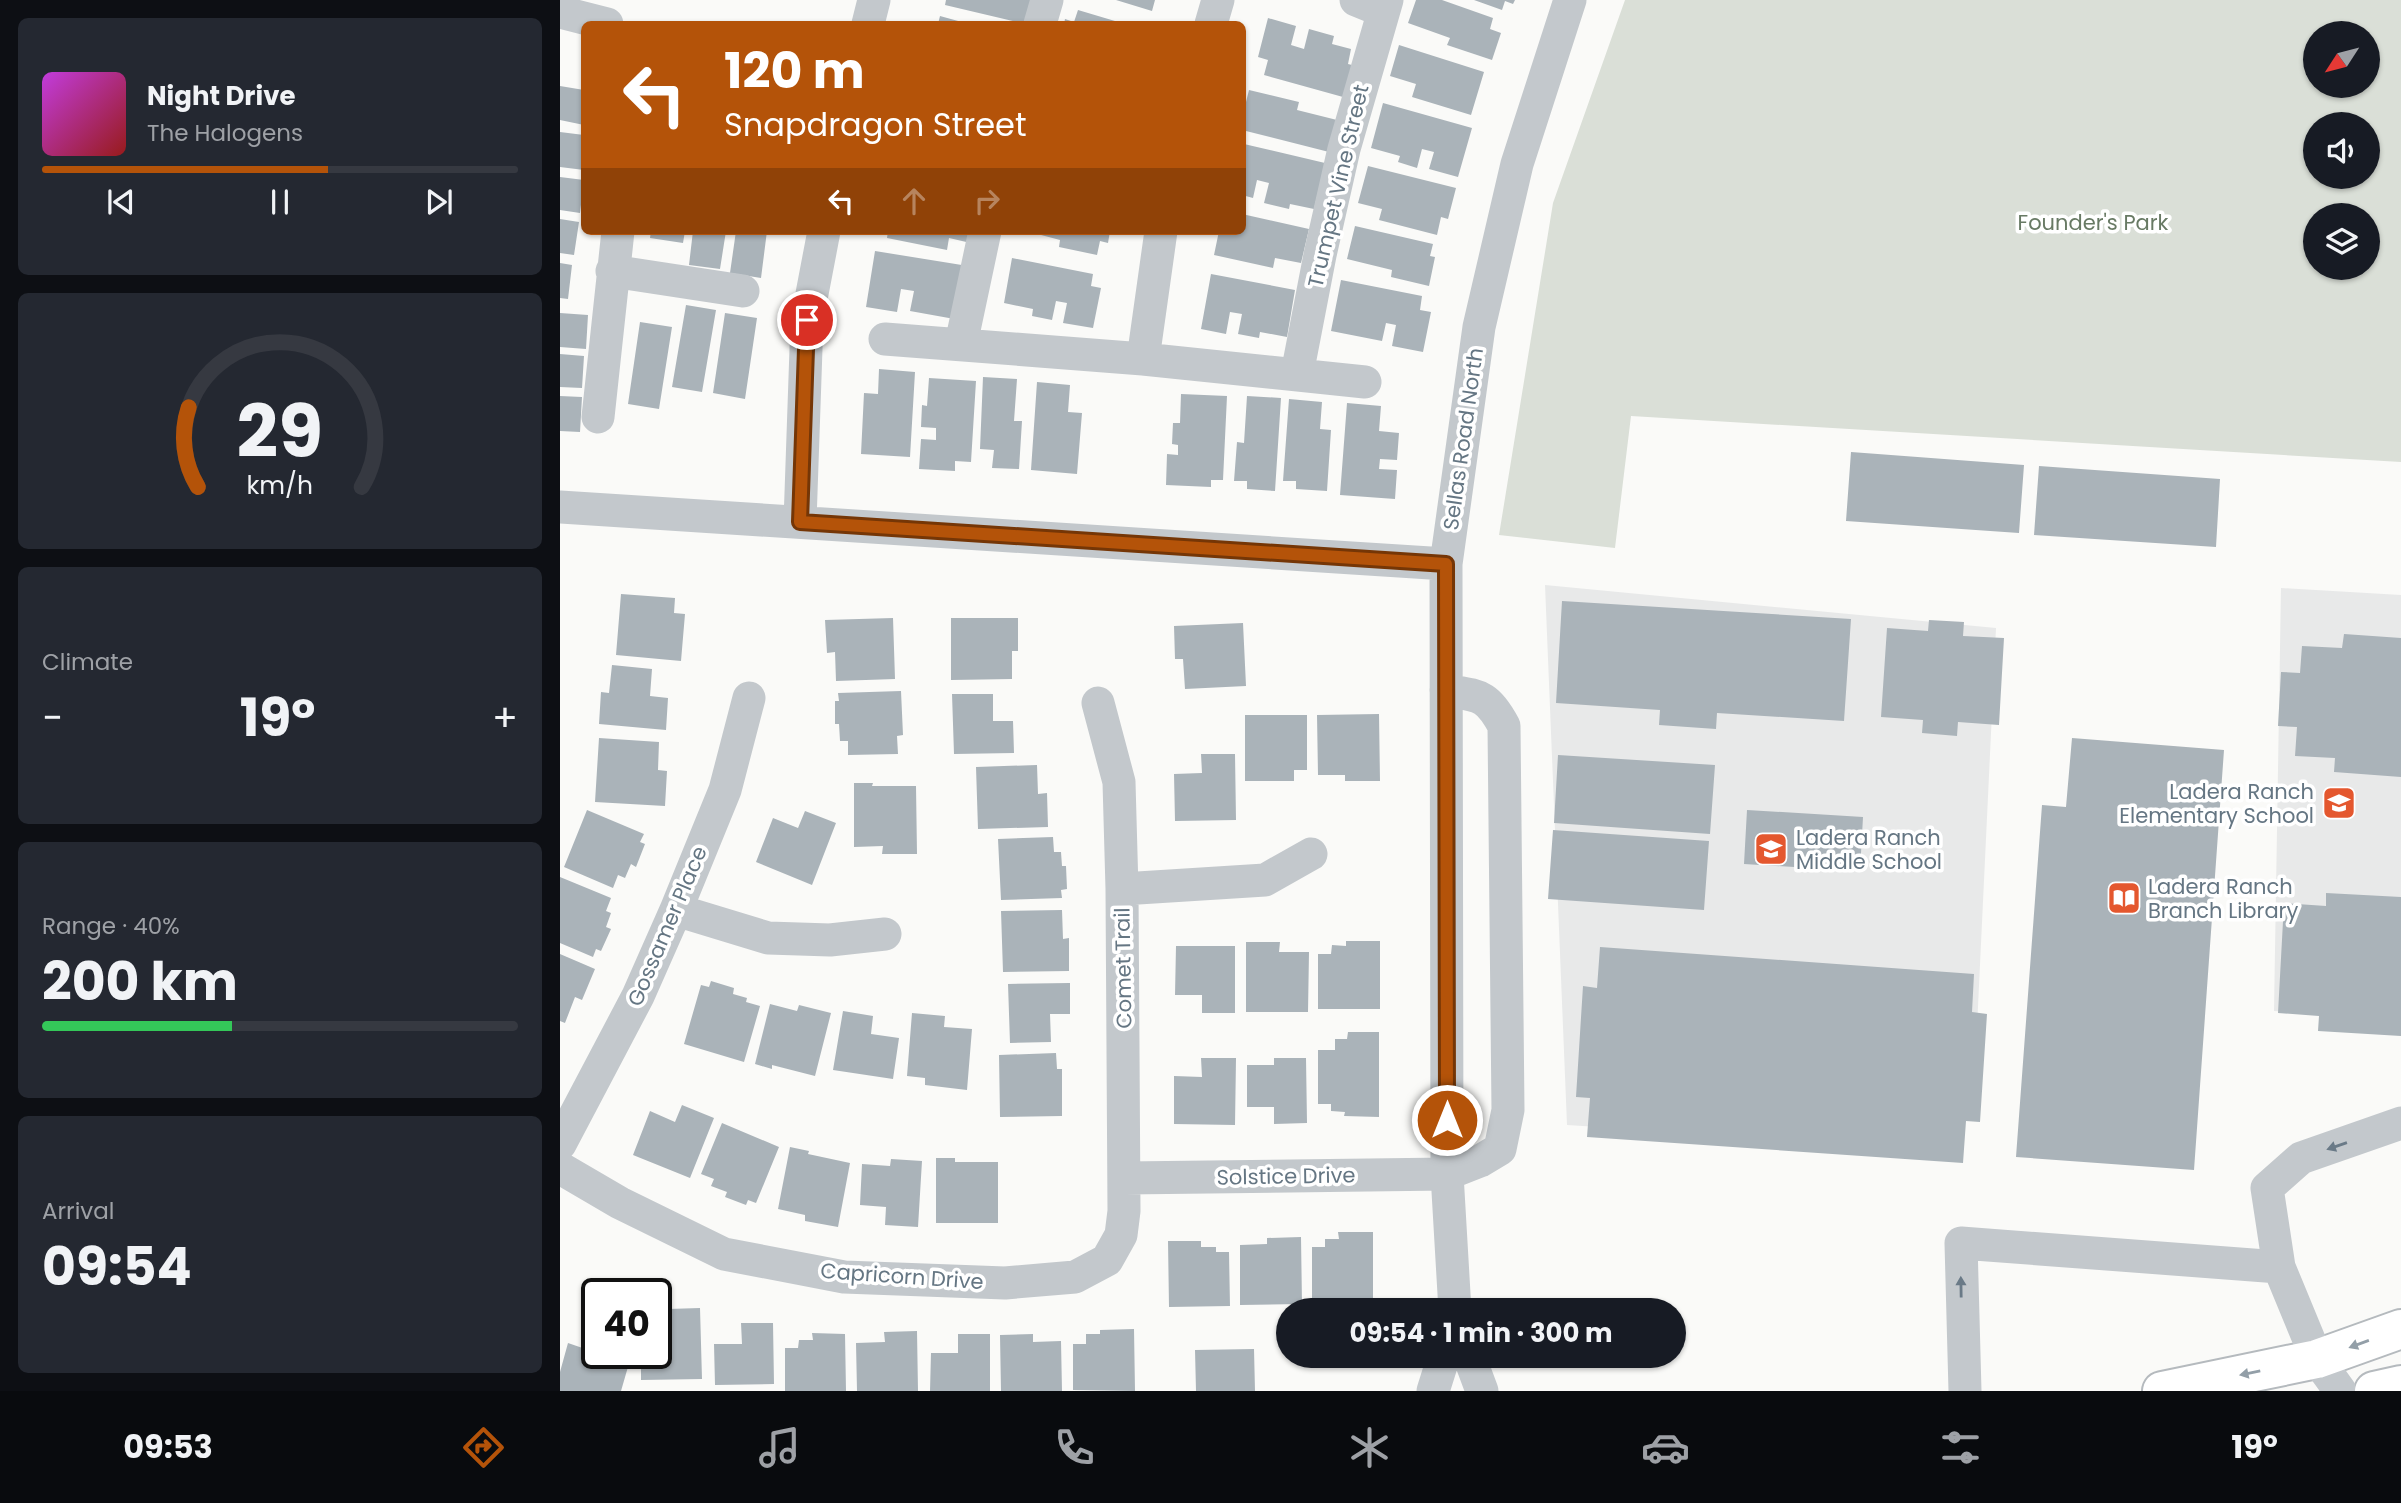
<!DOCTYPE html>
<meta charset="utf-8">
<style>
:root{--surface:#171b24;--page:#242831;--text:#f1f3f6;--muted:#9ea1a6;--line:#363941;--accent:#b45309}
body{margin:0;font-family:Poppins,sans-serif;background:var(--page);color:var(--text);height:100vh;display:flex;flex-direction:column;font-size:26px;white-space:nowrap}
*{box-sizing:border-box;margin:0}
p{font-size:23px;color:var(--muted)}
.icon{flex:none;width:38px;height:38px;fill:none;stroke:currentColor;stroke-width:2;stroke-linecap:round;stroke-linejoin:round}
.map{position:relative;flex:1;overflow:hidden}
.details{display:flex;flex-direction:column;gap:18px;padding:18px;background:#0d0f14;width:560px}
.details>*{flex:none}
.top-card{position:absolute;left:21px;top:21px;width:665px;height:214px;border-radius:10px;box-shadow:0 2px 5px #0004;background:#b45309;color:#fff;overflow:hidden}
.needle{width:46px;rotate:234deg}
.tools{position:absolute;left:1743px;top:21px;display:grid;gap:14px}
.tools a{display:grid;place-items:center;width:77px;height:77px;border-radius:50%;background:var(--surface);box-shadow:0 2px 5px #0004;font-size:35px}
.speed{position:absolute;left:21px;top:1278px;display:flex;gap:14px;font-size:35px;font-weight:700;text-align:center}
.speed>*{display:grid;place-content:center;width:91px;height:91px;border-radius:50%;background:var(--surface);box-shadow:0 2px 5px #0004;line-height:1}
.speed .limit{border:4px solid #111;border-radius:10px;background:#fff;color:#111}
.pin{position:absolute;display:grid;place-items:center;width:60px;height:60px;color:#fff;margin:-30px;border:4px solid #fff;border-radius:50%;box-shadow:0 2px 7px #0007}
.me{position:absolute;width:77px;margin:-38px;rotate:0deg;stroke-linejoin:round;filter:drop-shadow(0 0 5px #0008)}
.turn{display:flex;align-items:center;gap:24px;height:147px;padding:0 28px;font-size:32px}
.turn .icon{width:91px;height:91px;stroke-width:2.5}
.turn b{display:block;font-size:49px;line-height:60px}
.lanes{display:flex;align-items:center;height:66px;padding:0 28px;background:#0003;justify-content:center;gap:35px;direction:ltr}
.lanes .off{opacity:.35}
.big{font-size:52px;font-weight:700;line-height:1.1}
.details .widget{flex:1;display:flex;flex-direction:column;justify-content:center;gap:10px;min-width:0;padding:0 24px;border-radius:10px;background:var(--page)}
.details .dial{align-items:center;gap:0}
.dial svg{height:182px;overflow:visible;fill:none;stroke:var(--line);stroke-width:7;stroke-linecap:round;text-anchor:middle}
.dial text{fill:var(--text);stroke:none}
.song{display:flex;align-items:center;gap:21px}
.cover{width:84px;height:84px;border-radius:10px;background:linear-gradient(135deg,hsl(290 70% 55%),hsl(0 70% 35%))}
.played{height:7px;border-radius:4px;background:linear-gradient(90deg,var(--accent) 60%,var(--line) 60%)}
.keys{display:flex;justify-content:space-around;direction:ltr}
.heat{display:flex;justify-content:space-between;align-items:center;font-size:38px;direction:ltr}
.charge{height:10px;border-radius:5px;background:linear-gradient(90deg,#34c759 40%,var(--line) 0)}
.trip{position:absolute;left:716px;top:1298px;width:410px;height:70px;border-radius:35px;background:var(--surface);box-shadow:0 2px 5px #0004;font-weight:700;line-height:70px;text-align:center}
.menu{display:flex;height:112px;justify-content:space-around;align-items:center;background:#090b0e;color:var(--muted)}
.menu .icon{width:49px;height:49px}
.menu .on{color:var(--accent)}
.menu b{font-size:32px;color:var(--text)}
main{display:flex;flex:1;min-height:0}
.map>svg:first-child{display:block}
</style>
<main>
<section class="details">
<div class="widget">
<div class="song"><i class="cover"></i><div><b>Night Drive</b><p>The Halogens</p></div></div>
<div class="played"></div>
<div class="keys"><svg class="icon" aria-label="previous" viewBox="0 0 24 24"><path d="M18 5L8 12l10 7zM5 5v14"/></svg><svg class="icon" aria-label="pause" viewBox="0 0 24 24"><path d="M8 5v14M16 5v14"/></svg><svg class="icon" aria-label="next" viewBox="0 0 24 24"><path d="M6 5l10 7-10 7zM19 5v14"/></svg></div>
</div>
<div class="widget dial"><svg viewBox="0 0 100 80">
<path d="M14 69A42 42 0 1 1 86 69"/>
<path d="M14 69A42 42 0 0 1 10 34" stroke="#b45309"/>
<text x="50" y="56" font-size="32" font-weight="700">29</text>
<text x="50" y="72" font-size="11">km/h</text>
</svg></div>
<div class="widget"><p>Climate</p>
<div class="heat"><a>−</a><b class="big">19°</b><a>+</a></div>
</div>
<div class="widget"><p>Range · 40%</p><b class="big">200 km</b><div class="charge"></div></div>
<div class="widget"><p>Arrival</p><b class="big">09:54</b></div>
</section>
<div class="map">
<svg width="1841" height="1391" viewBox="0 0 1841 1391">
<rect width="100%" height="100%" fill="#fafaf8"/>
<path fill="#e8e9e9" d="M985,585L1436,628L1415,1070L1389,1149L1007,1125Z
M1721,588L1841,595V1019L1714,1011Z"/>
<path fill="#dadfd7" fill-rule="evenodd" d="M1065,0H1841V462L1071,416L1055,548L939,535L993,203ZM1755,33H1808V86H1755ZM1755,124H1808V177H1755ZM1755,215H1808V268H1755Z"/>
<path fill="#aab3b9" d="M386,0H471L465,24L385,5Z
M556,0H595L592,11Z
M856,0H882L933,18L930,29L941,33L932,60L887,45L890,38L848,23Z
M914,0H955L953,4L945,1L942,10Z
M518,10L565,24H504L505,19L514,22Z
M380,16L409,24H378Z
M708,18L736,26L731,45L744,49L749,29L774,36L772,44L791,49L788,64L792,65L783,97L704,75L708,60L698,57Z
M839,45L924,72L911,115L852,97L856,84L830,76Z
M0,86L24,90V125L0,120Z
M689,90L739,102L737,110L777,120L769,152L682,130V118Z
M823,103L912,128L898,177L869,169L874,152L862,149L857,168L838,162L840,156L811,148Z
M0,132L24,135V170L0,167Z
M684,144L765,163L754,209L730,204L729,209L704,203L709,183L697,180L693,198L682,195Z
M808,166L896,188L888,219L881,217L877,235L819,220L822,209L798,203Z
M0,177L24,180L20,213L0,210Z
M682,214L749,229L741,263L715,258L713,268L654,255L659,231H682Z
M0,219L19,222L14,255L0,253Z
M795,226L873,244L870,256L875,257L869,286L831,277L832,270L787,259Z
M91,231H125L123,243L90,238Z
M133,231H166L160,269L129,265Z
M176,231H207L201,278L170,273Z
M328,231H418L415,244L389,238L387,250L327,238Z
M466,231H550L548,243L540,241L537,255L499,247L500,240Z
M315,251L408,266L400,320L350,311L354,291L341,289L337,312L306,307Z
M452,258L533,274L531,286L541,288L533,328L503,323L507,303L496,301L492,320L472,316L473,309L444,303Z
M0,263L12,265L8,299L0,298Z
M651,274L735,290L727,337L700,332L699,338L678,334L682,314L670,312L666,334L641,329Z
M781,280L862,296L860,310L871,312L863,352L832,346L836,325L826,323L822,341L771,331Z
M126,305L156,310L142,392L112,387Z
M0,313L28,315L26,349L0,347Z
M165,313L197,318L185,399L153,393Z
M80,322L112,327L99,409L68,404Z
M0,354L24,356L22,388L0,387Z
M319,369L355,372L350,457L301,454L304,393L318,394Z
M423,377L457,379L454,421H462L459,469L432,468L434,450L420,449Z
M369,378L416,381L411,462L395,461V471L359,469L361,439L376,440V428L361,427L362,405L367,406Z
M477,382L510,385L508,412L522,413L517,474L471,470Z
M621,394L667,396L663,480H651V487L606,485L607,454L618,455V445L612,444L613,423H620Z
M0,396L22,397L20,432L0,431Z
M687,396L721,398L715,491L687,489V481H674L677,442L684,443Z
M729,399L762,402L760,429L771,430L767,491L736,489V481H723Z
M787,403L821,406L819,431L839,433L837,460L820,459L819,469L837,470L835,499L780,495Z
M1291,452L1464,465L1459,533L1286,521Z
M1479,466L1660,479L1656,547L1474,535Z
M61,594L115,598L114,613L125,614L121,661L56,655Z
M1002,601L1291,619L1284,721L1157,713L1156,729L1099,725L1100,710L996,703Z
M333,618L335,679L276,681L275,652L267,653L265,620Z
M391,618H458V651H452V679L391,680Z
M1369,620L1404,622L1403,636L1444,638L1439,725L1398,722L1397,736L1362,733L1363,720L1321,717L1327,628L1368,631Z
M683,623L686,686L625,689L623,659H615L614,626Z
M1784,634L1841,638V777L1774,772L1775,758L1735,756L1737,727L1718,726L1721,672L1740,673L1742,646L1782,648Z
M52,665L92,669L90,696L108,698L106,730L39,724L41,692L49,693Z
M341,691L343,735L337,736L338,754L288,755V741H280L279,724H275V701H279L278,693Z
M392,694H433V721H453L454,753L394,754Z
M819,714L820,781H785V775H758L757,715Z
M685,715H747V770H734V781H685Z
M39,738L99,742L98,770L107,771L105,806L35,802Z
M1512,738L1664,750L1634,1170L1456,1157L1482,805L1506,807Z
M641,754H675L676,820L615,821L614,774L642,773Z
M998,755L1155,765L1150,834L994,823Z
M477,765L478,794L487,793L488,827L418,829L416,767Z
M294,783H313L312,786H356L357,854H322L323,846L294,847Z
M27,810L84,834L80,842L85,844L76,867L71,864L65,878L58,875L53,888L4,867Z
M1187,810L1303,817L1300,871L1184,864Z
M245,811L276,823L252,885L196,862L213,818L238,828Z
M993,830L1149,841L1144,910L988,899Z
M493,837L494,852H501L502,866H506L507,889L501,890L502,898L441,900L438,839Z
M0,877L51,898L46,911L51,913L46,927L51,929L41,951L36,949L33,957L0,943Z
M1766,893L1841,897V1036L1758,1031L1759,1016L1718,1013L1724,903L1766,906Z
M502,910L503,939L509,938V971L443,972L441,911Z
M786,941H820V1009H758V954H771L772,945L786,946Z
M686,942H720L719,952H749L748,1012H686Z
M616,946H675V1013H642V995H615Z
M1040,947L1414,974L1412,1012L1427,1014L1420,1122L1406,1121L1403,1163L1027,1137L1030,1098L1016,1097L1023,986L1037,988Z
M0,954L35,969L22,1000L15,997L5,1023L0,1021Z
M151,981L174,988L173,994L187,998L186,1002L200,1006L184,1062L124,1044L141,985L149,987Z
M510,983V1014H490L491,1042L450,1043L448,984Z
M210,1004L237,1011L239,1005L271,1013L255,1076L212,1065V1069L195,1064Z
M283,1011L313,1016L311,1034L339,1038L333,1079L273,1070Z
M352,1013L385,1016L384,1027L412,1029L407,1090L365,1085V1078L347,1076Z
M788,1032H819V1117L784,1116L785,1112L771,1111V1104H758V1050H775V1039H787Z
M496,1053L497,1069H502V1116L440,1117L439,1055Z
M641,1058H676L675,1125L614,1124V1076L642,1077Z
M714,1058H746L747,1123L714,1124V1107H687V1065H714Z
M122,1105L154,1118L130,1178L73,1155L90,1111L115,1122Z
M162,1123L219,1147L196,1203L188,1200L186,1205L165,1197L167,1192L151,1186L154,1179L141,1174Z
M230,1147L249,1151L248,1154L290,1163L278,1227L245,1221V1215L218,1209Z
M376,1158H395V1162H438V1223H376Z
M331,1159L362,1161L358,1227L325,1225L326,1207L300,1205L302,1164L330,1166Z
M778,1232H813V1301L752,1302V1247H765V1239H779Z
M741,1237L742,1304L680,1305V1245L707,1244V1238Z
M608,1241H641V1247H656V1252H669L670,1306L609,1307Z
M140,1308L142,1379L81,1380V1353H96V1319H108V1309Z
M181,1323H213L214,1384L155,1385L154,1344H182Z
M574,1329L575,1391L513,1390V1344H526V1334H540V1330Z
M357,1331L358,1391H297L296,1343L325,1342L324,1332Z
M252,1333L285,1334L286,1391H225V1348H238L239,1340H253Z
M398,1334H430V1391H370L371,1353H398Z
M473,1334V1342L501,1341L502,1391H441L440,1335Z
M8,1343L37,1353H72L61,1391H0V1372Z
M694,1349L695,1391H636L635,1350Z"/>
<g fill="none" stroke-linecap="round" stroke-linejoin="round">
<defs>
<path id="major" d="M1602,1391L1757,1359L1841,1329
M1814,1391L1841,1385"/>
</defs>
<use href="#major" stroke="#b5babe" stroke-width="42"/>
<path stroke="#c3c8cc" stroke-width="33" d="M796,0L823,11
M0,12L47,24
M308,24L314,0
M480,24L487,0
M651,24L658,0
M52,271L183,291
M325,339L583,359L805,382
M401,344L425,231
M583,359L601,231
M737,374L760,255L784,149L827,0
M38,417L58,231
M0,507L886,564
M240,522L247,320L264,231
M562,889L705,880L751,854
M116,910L208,938L270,940L325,934
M0,1144L78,996L116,910L165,790L189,698
M0,1168L60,1203L164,1254L284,1277L445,1283L515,1277L547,1260L561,1235L564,1211L562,889L559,782L538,703
M565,1178L887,1174L920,1161L940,1149L948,1110L944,726C927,694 919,696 886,690
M895,1311L887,1174L886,564L919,327L957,164L1010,0
M909,1356L922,1391
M873,1391L884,1356
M1405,1391L1401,1243L1719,1267
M1780,1391L1757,1359L1719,1267L1707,1188L1741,1158L1841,1123"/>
<use href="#major" stroke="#fff" stroke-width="38"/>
</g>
<defs><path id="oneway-solid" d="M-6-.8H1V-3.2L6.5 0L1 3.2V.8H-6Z" transform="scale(1.75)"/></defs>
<g fill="#6a7a87">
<use href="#oneway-solid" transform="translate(1777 1146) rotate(161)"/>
<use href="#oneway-solid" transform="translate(1401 1287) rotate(-91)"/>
</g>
<g fill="#939fa8">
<use href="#oneway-solid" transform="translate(1799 1344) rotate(160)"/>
<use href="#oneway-solid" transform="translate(1690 1373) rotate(168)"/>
</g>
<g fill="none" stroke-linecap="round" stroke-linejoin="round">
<defs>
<path id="route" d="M247,320L240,522L886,564L887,1120"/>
</defs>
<use href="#route" stroke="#753606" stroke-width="18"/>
<use href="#route" stroke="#b45309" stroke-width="12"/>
</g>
<defs>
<symbol id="school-square" viewBox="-11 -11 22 22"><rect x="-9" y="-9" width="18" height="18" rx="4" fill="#e4572e" stroke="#fff"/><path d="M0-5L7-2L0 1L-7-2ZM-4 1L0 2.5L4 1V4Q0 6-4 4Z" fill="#fff"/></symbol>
<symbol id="library-square" viewBox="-11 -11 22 22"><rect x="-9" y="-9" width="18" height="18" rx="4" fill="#e4572e" stroke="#fff"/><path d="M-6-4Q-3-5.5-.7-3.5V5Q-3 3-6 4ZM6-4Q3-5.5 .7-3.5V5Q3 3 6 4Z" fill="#fff"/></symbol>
</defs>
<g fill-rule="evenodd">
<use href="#school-square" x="1760" y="784" width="38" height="38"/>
<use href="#school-square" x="1192" y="830" width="38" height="38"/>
<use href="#library-square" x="1545" y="879" width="38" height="38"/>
</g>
<g text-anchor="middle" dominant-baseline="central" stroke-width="7" stroke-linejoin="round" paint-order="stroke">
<g font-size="21" fill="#657683" stroke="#fff">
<text transform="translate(778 186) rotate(-77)">Trumpet Vine Street</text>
<text transform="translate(903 439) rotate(-82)">Sellas Road North</text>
<text transform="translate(107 926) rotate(-67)">Gossamer Place</text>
<text transform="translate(563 968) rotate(-91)">Comet Trail</text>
<text transform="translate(726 1176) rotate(-1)">Solstice Drive</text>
<text transform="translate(342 1276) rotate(4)">Capricorn Drive</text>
</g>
<g font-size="21" fill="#687a64" stroke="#fff">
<text x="1533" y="222">Founder's Park</text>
</g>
<g font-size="21" fill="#657683" stroke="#fff" text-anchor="start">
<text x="1754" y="791" text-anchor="end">Ladera Ranch<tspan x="1754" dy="24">Elementary School</tspan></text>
<text x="1236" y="837">Ladera Ranch<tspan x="1236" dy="24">Middle School</tspan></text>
<text x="1588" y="886">Ladera Ranch<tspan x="1588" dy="24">Branch Library</tspan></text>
</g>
</g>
</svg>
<div class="tools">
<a><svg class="needle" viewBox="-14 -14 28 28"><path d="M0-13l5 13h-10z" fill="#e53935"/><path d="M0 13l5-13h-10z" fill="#9ea1a6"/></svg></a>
<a><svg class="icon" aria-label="sound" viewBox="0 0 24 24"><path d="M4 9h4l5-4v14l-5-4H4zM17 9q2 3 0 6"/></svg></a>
<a><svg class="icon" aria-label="layers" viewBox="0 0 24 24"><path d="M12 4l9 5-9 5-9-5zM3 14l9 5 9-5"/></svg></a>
</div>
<div class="speed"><div class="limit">40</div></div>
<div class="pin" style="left:247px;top:320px;background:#d93025"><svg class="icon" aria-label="arrive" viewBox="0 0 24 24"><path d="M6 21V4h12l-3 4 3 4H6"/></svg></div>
<svg class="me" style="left:887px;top:1120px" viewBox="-20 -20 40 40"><circle r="17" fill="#b45309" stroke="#fff" stroke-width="3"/><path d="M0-11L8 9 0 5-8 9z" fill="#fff"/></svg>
<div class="trip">09:54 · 1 min · 300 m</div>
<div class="top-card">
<div class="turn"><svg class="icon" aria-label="left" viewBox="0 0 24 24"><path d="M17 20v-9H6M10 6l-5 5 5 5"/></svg><div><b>120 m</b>Snapdragon Street</div></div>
<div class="lanes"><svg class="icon" aria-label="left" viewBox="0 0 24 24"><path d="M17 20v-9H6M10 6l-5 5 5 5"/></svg><svg class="icon off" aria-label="ahead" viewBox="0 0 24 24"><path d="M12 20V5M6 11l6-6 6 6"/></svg><svg class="icon off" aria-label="right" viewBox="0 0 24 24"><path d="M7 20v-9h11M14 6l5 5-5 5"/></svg></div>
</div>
</div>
</main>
<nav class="menu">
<b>09:53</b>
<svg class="icon on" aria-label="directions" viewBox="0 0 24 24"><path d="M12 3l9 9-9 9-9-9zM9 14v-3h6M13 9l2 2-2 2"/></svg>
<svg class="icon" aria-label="music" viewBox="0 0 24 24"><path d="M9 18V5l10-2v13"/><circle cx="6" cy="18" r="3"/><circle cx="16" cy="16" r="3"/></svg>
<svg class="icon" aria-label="phone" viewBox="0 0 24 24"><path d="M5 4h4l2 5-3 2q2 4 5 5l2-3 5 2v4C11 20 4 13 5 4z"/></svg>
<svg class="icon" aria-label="climate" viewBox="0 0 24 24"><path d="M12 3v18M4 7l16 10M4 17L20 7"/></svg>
<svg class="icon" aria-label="car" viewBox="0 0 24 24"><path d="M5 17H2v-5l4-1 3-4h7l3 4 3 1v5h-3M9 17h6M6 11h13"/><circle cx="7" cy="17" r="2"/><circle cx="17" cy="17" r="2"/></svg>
<svg class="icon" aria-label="filters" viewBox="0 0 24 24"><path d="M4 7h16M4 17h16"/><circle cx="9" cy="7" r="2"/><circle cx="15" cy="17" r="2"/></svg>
<b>19°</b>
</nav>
